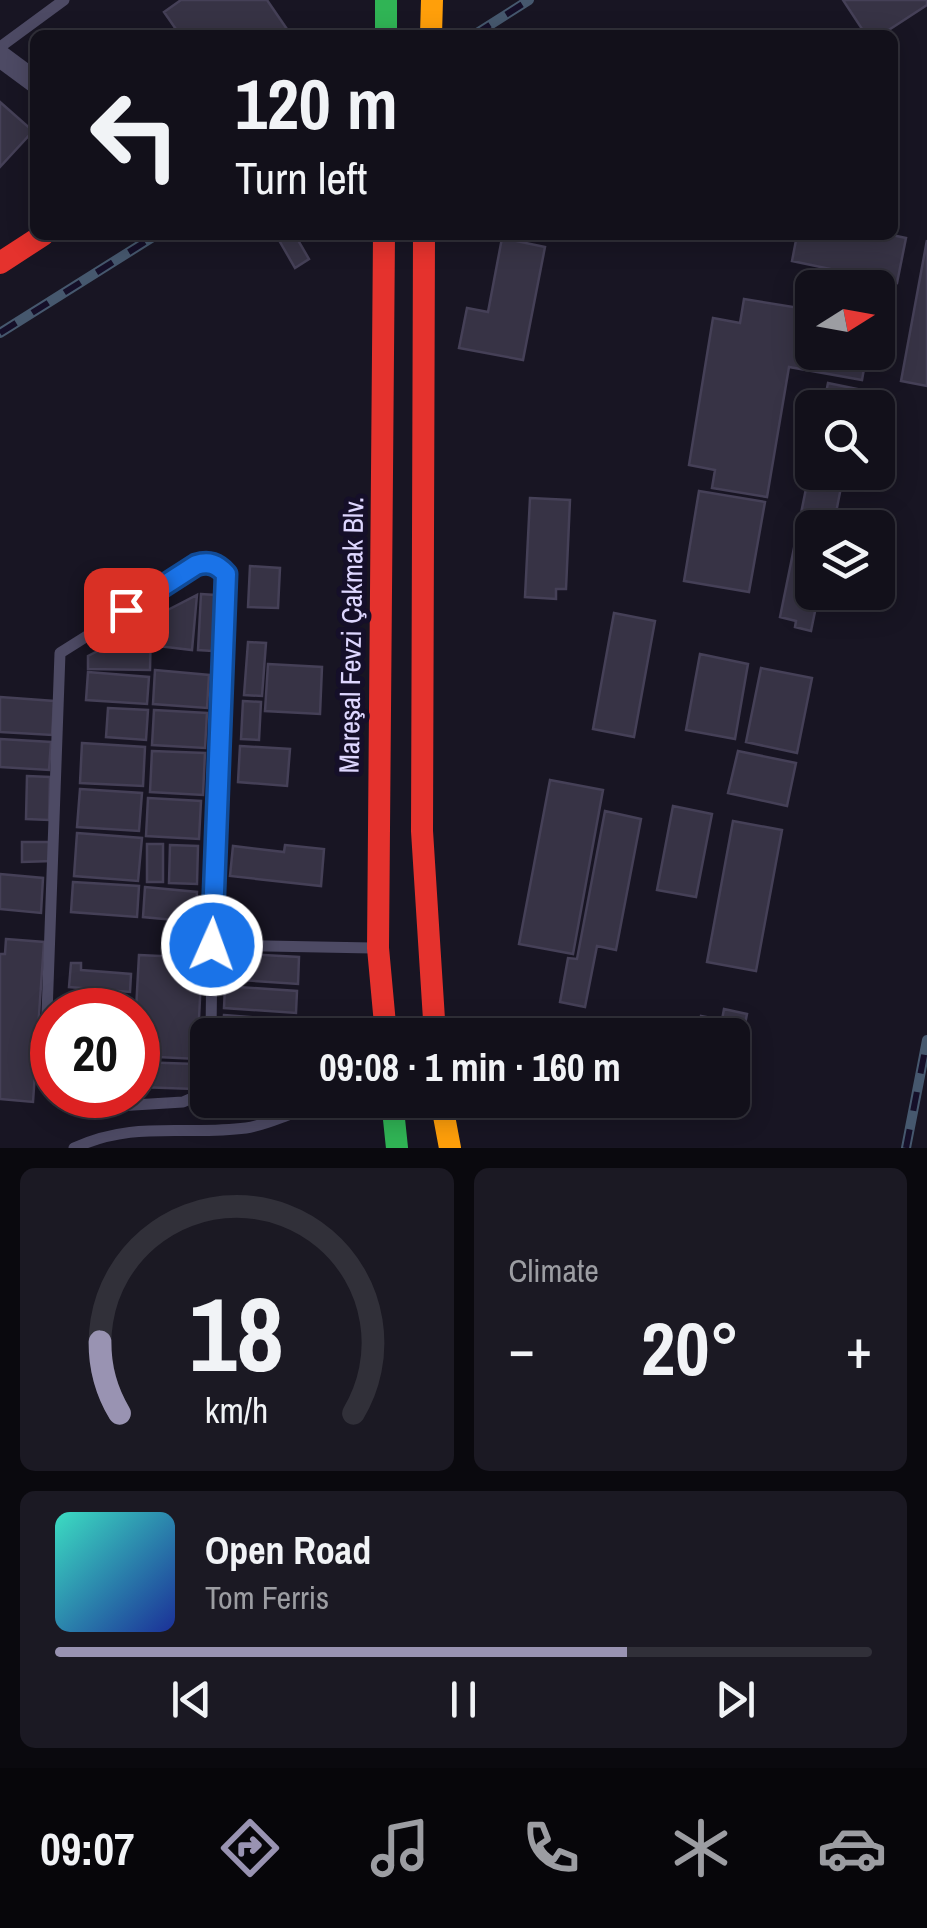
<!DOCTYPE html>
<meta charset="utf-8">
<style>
:root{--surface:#12101a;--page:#1b1923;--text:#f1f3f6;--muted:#9c9da2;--line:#313039;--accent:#9993b2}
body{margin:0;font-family:"Archivo Narrow",sans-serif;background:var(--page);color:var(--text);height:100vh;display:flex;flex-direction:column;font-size:38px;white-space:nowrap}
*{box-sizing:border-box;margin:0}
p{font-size:32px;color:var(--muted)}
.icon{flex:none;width:55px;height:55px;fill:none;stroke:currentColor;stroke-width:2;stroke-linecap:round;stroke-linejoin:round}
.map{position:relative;height:1148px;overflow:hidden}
.side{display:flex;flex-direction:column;gap:20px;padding:20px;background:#0a090e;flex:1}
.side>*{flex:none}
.banner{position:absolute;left:30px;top:30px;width:868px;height:210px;border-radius:15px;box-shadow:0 5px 25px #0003,0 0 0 2px var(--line);background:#12101a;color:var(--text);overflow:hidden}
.needle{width:65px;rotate:79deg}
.controls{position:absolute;left:795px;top:270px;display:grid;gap:20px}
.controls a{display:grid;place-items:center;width:100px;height:100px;border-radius:15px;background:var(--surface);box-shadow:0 5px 25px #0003,0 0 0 2px var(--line);font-size:50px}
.speed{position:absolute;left:30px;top:988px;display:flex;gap:20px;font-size:50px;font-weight:700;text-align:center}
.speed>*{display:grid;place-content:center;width:130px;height:130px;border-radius:50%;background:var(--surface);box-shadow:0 5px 25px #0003,0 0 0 2px var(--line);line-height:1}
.speed .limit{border:15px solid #d22;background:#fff;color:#111}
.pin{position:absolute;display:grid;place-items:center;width:85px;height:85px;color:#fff;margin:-42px;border-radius:20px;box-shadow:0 5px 15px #0006}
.me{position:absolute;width:110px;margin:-55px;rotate:2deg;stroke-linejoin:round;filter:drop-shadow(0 0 8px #0008)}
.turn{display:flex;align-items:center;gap:35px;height:210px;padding:0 40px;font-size:45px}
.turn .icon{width:130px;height:130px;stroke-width:2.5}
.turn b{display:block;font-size:70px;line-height:85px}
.big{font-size:75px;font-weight:800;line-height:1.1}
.side .card{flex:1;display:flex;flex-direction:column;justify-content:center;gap:15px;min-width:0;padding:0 35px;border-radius:15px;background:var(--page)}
.side .dial{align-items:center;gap:0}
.dial svg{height:260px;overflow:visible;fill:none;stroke:var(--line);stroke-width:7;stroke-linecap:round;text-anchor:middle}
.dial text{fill:var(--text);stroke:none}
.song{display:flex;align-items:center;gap:30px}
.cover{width:120px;height:120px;border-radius:15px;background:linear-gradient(135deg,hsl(170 70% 55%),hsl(230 70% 35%))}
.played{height:10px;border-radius:5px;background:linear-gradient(90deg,var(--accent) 70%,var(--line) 70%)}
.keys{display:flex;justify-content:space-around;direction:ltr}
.heat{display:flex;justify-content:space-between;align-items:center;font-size:55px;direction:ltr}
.side .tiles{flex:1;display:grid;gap:20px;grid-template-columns:1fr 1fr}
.card:last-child{grid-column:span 2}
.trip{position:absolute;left:190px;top:1018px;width:560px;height:100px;border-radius:15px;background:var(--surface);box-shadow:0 5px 25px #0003,0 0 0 2px var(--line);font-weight:800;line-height:100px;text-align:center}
.dock{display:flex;height:160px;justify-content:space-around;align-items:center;background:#07060a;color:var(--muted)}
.dock .icon{width:70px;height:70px}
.dock .active{color:var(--accent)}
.dock b{font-size:45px;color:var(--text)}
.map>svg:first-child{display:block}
</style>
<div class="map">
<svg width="927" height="1148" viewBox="0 0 927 1148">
<rect width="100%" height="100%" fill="#181523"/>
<path fill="#373345" stroke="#454057" stroke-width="2.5" d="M181,0H267L289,32L285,35H180L164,12Z
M843,0H927V5L881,35H866Z
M0,102L33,131L0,167Z
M276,235H295L309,259L295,268Z
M797,235H892L906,238L897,283L792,261Z
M502,238L545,247L523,360L459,348L467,308L488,312Z
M927,240V386L901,381Z
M744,299L812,310V352H867L862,380L789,367L767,497L712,488L715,470L689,465L713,318L740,323Z
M828,383L862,390L858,408H823Z
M812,459V472H844L833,528H812V592H819L811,631L795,627L796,621L780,617Z
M699,491L765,502L749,592L684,581Z
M530,498L570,500L566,589H556V599L525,597Z
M250,566L280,568L278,608L248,607Z
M201,594L215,595L212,651L198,650Z
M197,595L192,650L157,646L160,614Z
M614,613L655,621L634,737L593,729Z
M151,624L150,670L88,669V656Z
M248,642L266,643L262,696L244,695Z
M700,654L748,664L735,739L686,730Z
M268,664L322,667L320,714L265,711Z
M761,668L812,678L797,753L746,742Z
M155,670L209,675L207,708L153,704Z
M88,672L149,677L147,704L86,700Z
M0,697L54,701L52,735L0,732Z
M243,701L261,702L259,740L241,739Z
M108,708L148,710L146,740L106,737Z
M154,710L207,713L205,748L152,745Z
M0,739L51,742L49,770L0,767Z
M82,743L145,747L143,786L80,783Z
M240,746L290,749L287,786L238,782Z
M152,751L205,753L203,795L150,792Z
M738,751L796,763L787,806L728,793Z
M27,776L50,777L49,820L26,819Z
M550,780L603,790L573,954L519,944Z
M80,789L142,793L139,831L77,827Z
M148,798L201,801L199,839L146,836Z
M673,806L712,814L696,897L657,890Z
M605,811L641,819L616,950L597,946L585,1007L560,1002L568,958L577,959Z
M733,821L782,830L756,971L707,962Z
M77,833L142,838L138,881L74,876Z
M22,842H52V861L22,862Z
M147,844H163V882H147Z
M170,845L198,846L197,884L169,883Z
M285,845L324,849L321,886L230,876L233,846L284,852Z
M0,874L43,878L41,913L0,909Z
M73,882L139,886L137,917L71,912Z
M145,887L197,892L195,922L143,917Z
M6,939L44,942L33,1102L0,1099V954H5Z
M227,953L299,957L298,984L226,979Z
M139,955L202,958L197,1059L138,1056L136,1010Z
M71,963H81V970L131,974L130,992L69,987Z
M225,986L297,991L296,1013L224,1008Z
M724,1009L747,1014L733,1083L732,1035H698L701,1016L722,1020Z
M224,1015L289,1020L288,1035H223Z
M138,1062L195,1064L194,1089L138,1087Z"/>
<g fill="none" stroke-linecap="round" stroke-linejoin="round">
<path stroke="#4d4a64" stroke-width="11" d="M0,47L64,0
M212,945L372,948
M52,1091L48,1086L45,1069L60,653L203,563L215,565L226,574L212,945L211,1035
M56,1095L70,1104L101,1107L183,1102L208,1091
M74,1148C134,1120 184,1136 246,1128C261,1126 277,1119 291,1114L299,1100"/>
<path stroke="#4d4a64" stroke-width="22" d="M0,56L35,82"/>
<path stroke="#30b455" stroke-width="22" d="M386,0V35
M392,1100L397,1148"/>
<path stroke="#ff9f0a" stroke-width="22" d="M431,35L432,0
M441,1100L450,1148"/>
<path stroke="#e5322d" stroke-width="22" d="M384,235L378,948L386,1035
M424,235L422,831L435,1035
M0,263L43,235"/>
<defs>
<path id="rail" d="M474,35L529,0
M0,333L156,235
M906,1148L927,1040"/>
</defs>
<use href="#rail" stroke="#46586e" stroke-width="10"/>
<use href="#rail" stroke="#150f29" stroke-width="6" stroke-dasharray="19" stroke-linecap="butt"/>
</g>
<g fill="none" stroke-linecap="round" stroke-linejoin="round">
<defs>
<path id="route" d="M126,610L196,565C209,561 217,564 226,574L212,945"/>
</defs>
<use href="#route" stroke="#114b97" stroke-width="25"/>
<use href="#route" stroke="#1a73e8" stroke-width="18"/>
</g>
<g text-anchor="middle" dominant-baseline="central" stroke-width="10" stroke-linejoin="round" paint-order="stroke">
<g font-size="28" fill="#ded7ff" stroke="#150f29">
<text transform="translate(351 635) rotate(-89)">Mareşal Fevzi Çakmak Blv.</text>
</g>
</g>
</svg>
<div class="controls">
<a><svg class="needle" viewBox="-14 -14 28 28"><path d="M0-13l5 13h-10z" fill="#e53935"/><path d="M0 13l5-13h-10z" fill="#9c9da2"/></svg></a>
<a><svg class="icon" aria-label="search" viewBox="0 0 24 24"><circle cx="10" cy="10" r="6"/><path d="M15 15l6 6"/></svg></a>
<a><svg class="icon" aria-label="layers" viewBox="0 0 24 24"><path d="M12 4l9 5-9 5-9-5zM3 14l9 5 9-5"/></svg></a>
</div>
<div class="speed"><div class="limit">20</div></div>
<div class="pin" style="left:126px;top:610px;background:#d93025"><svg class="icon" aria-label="arrive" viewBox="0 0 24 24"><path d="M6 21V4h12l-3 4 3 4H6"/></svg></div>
<svg class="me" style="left:212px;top:945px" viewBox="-20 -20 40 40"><circle r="17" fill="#1a73e8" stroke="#fff" stroke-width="3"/><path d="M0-11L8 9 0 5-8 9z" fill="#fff"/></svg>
<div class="trip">09:08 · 1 min · 160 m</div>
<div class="banner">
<div class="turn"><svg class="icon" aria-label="left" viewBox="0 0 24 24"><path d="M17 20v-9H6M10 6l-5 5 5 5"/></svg><div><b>120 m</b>Turn left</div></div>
</div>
</div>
<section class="side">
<div class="tiles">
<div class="card dial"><svg viewBox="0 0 100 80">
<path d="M14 69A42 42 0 1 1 86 69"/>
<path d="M14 69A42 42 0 0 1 8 47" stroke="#9993b2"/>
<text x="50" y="56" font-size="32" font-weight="700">18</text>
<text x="50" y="72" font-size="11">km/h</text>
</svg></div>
<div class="card"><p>Climate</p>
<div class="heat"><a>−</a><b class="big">20°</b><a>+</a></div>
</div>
<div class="card">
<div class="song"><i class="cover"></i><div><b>Open Road</b><p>Tom Ferris</p></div></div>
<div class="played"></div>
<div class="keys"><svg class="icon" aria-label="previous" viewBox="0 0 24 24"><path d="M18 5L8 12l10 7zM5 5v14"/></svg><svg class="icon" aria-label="pause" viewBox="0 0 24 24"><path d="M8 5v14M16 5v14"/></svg><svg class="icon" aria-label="next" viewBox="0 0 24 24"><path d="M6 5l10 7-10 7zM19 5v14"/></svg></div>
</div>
</div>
</section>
<nav class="dock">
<b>09:07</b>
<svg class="icon active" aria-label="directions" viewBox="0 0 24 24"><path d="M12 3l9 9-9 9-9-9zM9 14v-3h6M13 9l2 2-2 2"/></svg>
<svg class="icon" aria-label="music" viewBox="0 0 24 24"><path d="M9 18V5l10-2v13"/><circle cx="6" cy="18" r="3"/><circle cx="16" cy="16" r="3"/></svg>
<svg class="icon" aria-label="phone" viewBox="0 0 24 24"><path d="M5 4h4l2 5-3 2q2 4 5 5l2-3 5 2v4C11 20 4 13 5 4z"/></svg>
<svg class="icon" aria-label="climate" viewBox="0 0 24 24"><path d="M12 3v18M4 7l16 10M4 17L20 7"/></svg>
<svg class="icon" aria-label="car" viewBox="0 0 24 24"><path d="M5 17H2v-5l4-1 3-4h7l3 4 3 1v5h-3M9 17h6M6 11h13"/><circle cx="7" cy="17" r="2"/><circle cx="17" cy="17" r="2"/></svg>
</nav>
